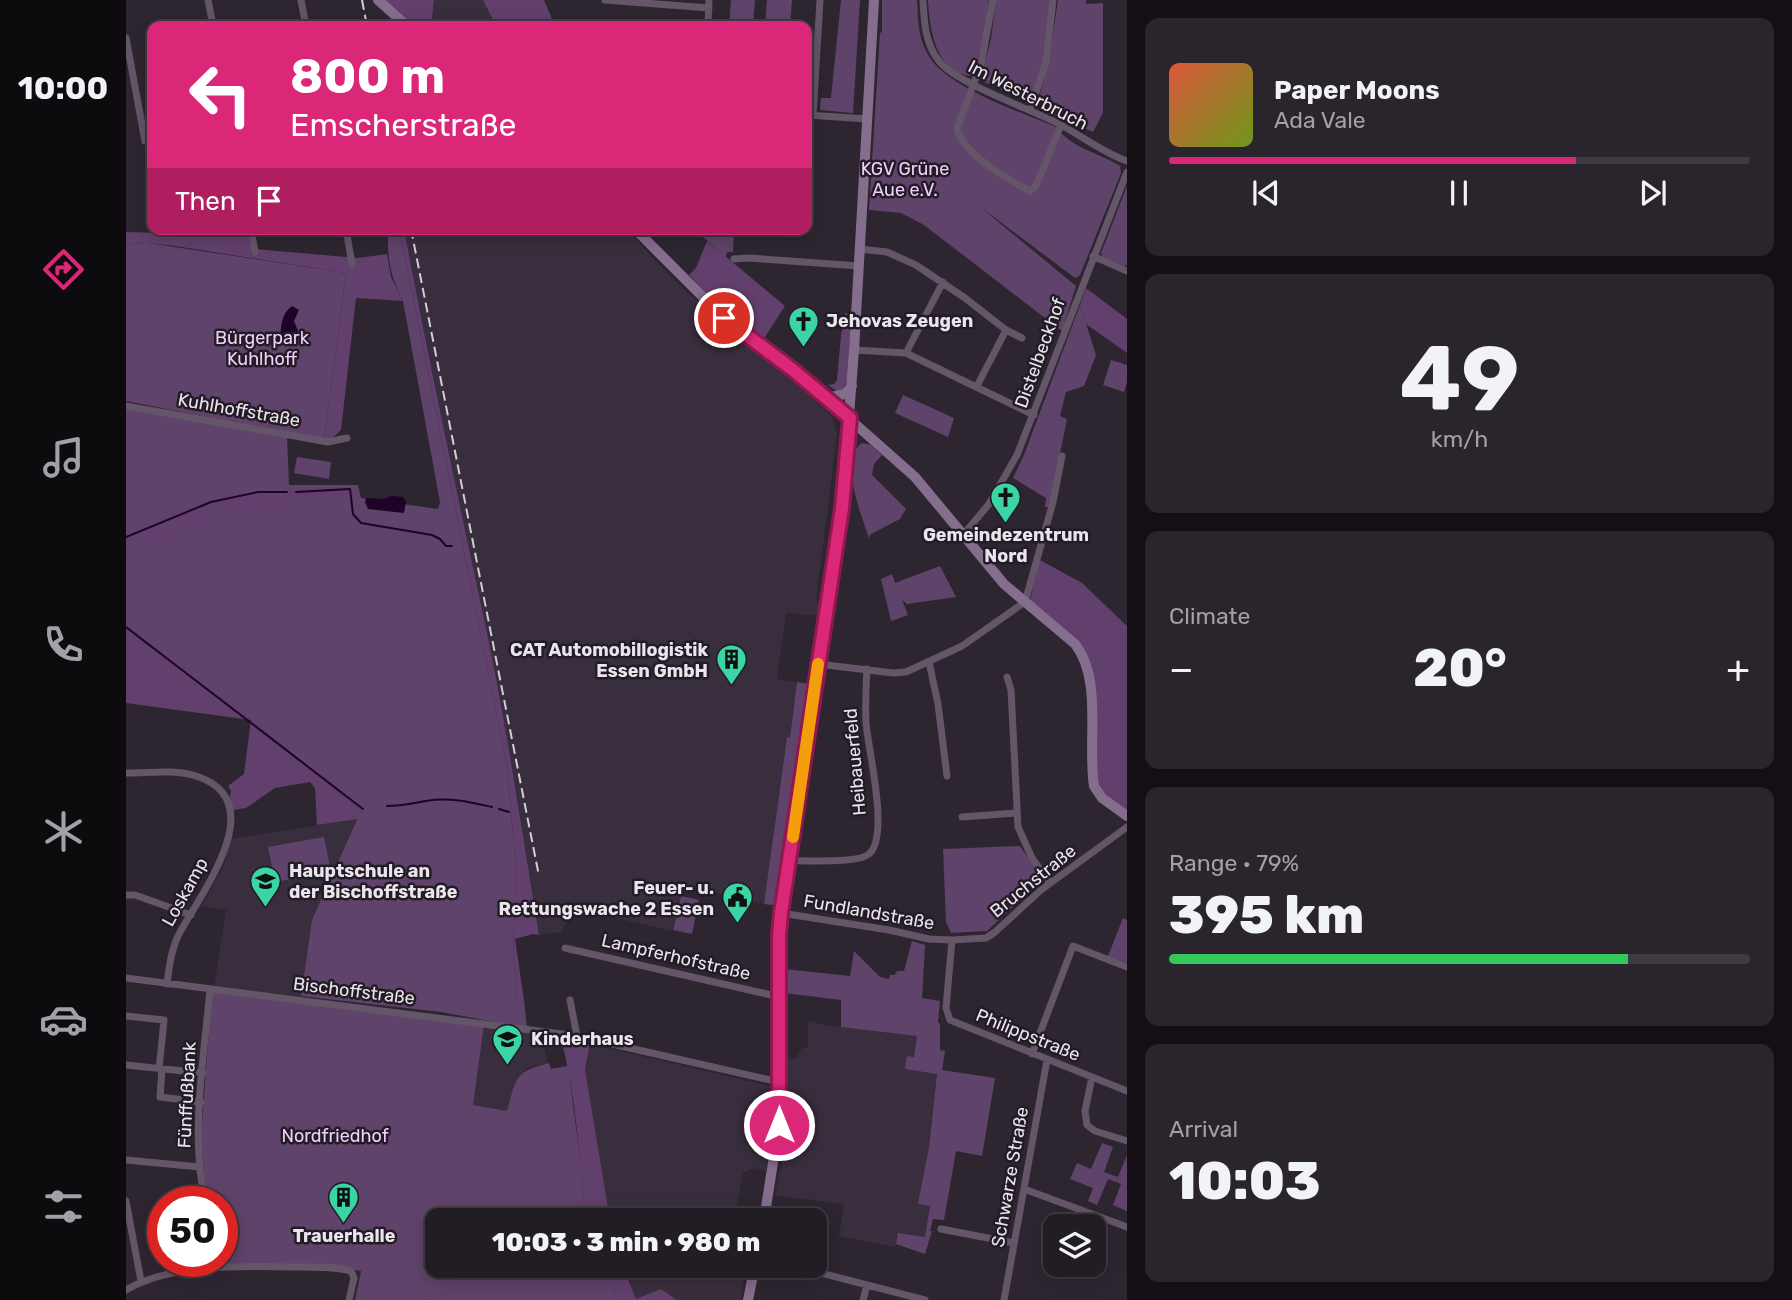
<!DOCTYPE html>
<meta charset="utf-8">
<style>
:root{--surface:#221c24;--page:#2a252c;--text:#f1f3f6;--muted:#a2a1a6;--line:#3f3a41;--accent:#db2777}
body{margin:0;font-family:Rubik,sans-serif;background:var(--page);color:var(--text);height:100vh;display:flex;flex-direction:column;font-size:26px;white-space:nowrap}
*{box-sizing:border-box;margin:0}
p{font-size:23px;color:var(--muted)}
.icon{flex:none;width:38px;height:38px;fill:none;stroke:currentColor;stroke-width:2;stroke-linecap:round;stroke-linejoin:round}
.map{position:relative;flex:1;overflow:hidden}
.details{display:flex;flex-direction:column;gap:18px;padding:18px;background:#130f14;width:665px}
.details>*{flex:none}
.hud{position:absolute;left:21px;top:21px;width:665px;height:214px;border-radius:14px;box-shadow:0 4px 18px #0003,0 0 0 2px var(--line);background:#db2777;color:#fff;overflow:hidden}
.fabs{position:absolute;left:917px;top:1214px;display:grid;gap:14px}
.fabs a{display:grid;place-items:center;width:63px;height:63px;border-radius:14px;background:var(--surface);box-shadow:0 4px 18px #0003,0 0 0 2px var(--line);font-size:35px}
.speed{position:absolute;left:21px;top:1186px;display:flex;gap:14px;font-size:35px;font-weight:700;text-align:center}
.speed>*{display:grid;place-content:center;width:91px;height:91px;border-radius:50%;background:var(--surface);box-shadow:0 4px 18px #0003,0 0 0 2px var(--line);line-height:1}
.speed .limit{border:10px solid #d22;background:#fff;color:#111}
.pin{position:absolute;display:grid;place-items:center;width:60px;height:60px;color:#fff;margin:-30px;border:4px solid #fff;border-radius:50%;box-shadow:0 2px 7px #0007}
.me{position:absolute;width:77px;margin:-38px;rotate:0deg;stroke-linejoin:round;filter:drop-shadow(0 0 5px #0008)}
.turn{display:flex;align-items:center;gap:24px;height:147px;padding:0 28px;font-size:32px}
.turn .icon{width:91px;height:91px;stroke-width:2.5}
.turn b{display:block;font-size:49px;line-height:60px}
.then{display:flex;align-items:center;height:66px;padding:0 28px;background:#0003;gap:14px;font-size:26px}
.big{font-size:52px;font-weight:800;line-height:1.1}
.details .card{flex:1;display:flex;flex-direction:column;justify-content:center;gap:10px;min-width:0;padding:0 24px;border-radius:14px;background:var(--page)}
.details .dial{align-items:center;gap:0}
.dial b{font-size:91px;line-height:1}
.song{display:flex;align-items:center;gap:21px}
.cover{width:84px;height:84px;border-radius:10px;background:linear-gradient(135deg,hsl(10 70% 55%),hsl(80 70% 35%))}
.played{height:7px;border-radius:4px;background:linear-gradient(90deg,var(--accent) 70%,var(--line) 70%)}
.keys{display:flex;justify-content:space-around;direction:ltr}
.heat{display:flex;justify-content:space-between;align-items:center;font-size:38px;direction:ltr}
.charge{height:10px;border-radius:5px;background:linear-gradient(90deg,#34c759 79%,var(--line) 0)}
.trip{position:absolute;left:299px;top:1208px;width:402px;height:70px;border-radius:14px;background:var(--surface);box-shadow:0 4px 18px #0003,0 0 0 2px var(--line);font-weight:800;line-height:70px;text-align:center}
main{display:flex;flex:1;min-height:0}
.tab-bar{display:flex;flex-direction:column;width:126px;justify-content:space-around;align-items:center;background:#0e0b0e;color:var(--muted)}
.tab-bar .icon{width:49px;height:49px}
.tab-bar .active{color:var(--accent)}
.tab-bar b{font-size:32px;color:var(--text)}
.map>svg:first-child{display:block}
</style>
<main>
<nav class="tab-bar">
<b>10:00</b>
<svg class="icon active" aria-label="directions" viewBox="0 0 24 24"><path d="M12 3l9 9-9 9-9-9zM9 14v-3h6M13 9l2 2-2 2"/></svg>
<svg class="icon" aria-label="music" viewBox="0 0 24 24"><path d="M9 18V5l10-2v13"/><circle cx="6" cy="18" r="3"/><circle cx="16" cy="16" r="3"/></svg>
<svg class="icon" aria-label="phone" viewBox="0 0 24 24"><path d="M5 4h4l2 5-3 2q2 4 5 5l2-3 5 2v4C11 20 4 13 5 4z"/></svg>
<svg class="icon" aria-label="climate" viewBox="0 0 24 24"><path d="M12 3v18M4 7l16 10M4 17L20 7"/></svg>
<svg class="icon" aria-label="car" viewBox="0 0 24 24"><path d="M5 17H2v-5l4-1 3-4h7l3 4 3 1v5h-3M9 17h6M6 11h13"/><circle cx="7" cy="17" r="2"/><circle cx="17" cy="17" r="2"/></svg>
<svg class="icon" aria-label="filters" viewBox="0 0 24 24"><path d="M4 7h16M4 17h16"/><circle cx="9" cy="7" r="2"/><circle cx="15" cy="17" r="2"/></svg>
</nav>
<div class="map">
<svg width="1001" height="1300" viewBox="0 0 1001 1300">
<rect width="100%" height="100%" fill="#2d2630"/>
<path fill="#392e3d" d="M308,0H357L370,26H305Z
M278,229H500L546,278L592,320L675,388L707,418L711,434L690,601L696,602L693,616L660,613L652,670L651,679L671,682L664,738H661L638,904L557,885L546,931L448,908L435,932L413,935L389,783L355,606L335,519Z
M232,819L186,920L175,996L88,988L100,910L75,906L96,870L105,839Z
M682,1021L698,1025L792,1035L788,1057L811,1074L803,1147L793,1204L804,1206L799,1238L772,1233L770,1247L713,1236L718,1204L649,1196L658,1150L660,1123V1059H670L676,1048H682Z
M358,1025L414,1031L422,1063L401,1068L389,1083L381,1111L346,1105Z
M464,1044L648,1087V1106L640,1171L628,1168L617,1173L608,1220H484L459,1069Z
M496,1265H620L615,1300H551L535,1290L510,1300Z"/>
<path fill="#60436a" d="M605,0H629L627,26H603Z
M641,0H666L664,26H639Z
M715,0H734L727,113L694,110L695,98H705Z
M756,0H791C792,18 792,37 801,53C818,87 895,112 930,127C945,148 974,153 994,166L995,173L954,275L949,278L853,206L950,286L936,331L798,225L775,213L743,210L754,33L756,32Z
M802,0H863L858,39L847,76C809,74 804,29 802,0Z
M870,0H925C921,30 919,78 902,102L854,80L865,39Z
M932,0H960V4L977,3V113L967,132L913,108L911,105L923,60Z
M1001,186V265L999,266L977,257L975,253Z
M262,229H273L381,766L390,869L387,954L391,1002L398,1000L401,1028L315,1012L175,996L186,920L235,811L135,728L0,629V407L161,436L163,485H232L235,498L312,509L314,502L277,301C264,275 261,259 262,229Z
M568,229H608L607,252H601L600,257Z
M22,243L220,273L198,440L0,401V244Z
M954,305L970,355L958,386L940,392L934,416L941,419L923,507H919L920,498L887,478L898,455Z
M719,313L725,315L721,382L717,389L712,392L702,385L708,384L711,380L715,335Z
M985,360L1001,365V382L998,392L977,385Z
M777,395L828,418L822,437L769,413Z
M736,443L745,445L756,455L748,464L746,475L780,509L774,519L745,534L743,538C736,517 712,459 736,443Z
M171,457L205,462L203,479L168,473Z
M814,566L830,597L781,604L776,600L782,615L765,621L755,579L766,574L769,583Z
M671,682L683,684L651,900L646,905L638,904L661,737L664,738Z
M198,837L205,872L149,882L142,847Z
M894,846L913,874L914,882L861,931L825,933L820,922L817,849Z
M555,896L573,900L566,934L547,930Z
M997,918L1001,920V963L982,956Z
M786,941L799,945L796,998L814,1001L812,1022L814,1024V1050L819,1051L816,1070L869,1078L856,1156L830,1151L818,1220L807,1219L804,1231H806L799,1254L770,1244L772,1233L799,1237L804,1206L792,1204L803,1147L811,1074L779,1069L781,1056L788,1057L791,1036L715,1027V1000L658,993V969L724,976L728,951L754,977L763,979L764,975H769L771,971H778Z
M86,991L358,1025L347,1105L381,1111C390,1078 389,1071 423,1063L425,1069L442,1066L454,1159L458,1220H312V1265H476L491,1300H229L235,1271L213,1267L93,1266L92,1262H96V1202H80L75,1135Z
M976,1143L987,1147L978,1172L992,1177L1001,1155V1211L987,1205L995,1184L982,1179L971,1205L962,1201L967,1188L944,1179L951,1163L965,1169Z"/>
<path fill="#62406d" d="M255,0H308L305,26H285Z
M357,0H418L429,26H370Z
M38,229H124L127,249L232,258L261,254L265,277L277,301L230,298L215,430L203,441L198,440L220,273L49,246L22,243L0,244V232L38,233Z
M273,229H278C302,355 328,480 355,605C379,714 395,825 413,935L407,934L389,939L398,1000L391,1003L387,954L390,869L381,766Z
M581,241L659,306L635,343L597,311L563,275L570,268Z
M960,288L1001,319V353L960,324L954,305Z
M205,488L222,490L223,501C184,504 138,504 101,517C67,528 36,546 1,556L0,563V538L95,500L147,491Z
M912,559L956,583L1001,626V810L980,796L971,781L966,667C956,638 926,621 904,602Z
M0,629L135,728L235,811L232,819L191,825L189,788L184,782L149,788L120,808L107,810L104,796L105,791L102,786L118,774L125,720L0,703Z
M434,1034L464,1044L459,1069L484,1220H458C454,1157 450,1095 434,1034Z
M476,1265H496L510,1299L535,1289L551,1300H491Z"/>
<path fill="#200229" d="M166,306L173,310L168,321L172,331V337L161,343L157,342L154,339C155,326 155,314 166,306Z
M266,496L277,497L280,501L278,513L242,509L239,502L240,498L257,499Z"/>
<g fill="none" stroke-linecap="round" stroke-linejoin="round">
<path stroke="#200229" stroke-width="2" d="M170,492L224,489L227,514L235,523L306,535L314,539L320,546H326
M0,537L85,502L132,492H161
M0,627L237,809
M261,806C275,806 287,803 300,801C323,797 344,802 366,807
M373,809L383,812"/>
<path stroke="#645569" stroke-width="7" d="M82,0L87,26
M175,0L180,26
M479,0L583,8
M797,0C798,21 799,44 813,61C830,83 902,108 931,123C955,135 975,152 1001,161
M867,0L855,64L831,128C834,152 884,181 904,191L910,186L935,125
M582,26L583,0
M0,38L19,141
M904,110L920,62L927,0
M681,115L742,119
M687,115L694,0
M125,229L129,252
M220,229L226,264
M734,249L761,252L790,265L839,298L880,330L896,338
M967,256L1001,271
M608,259L623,258L733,266
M728,350L780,353L908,415
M780,353L817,282
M851,386L880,330
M0,406L202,442L221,438
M837,535L863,504L891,455L1001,172
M803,662L812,704L821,776
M692,664L767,673L780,672L836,646L899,602L927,502L936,456
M881,677L885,690L892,827L906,858L924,883
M0,773C23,773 48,769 70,776C149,801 72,897 52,936C45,951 43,968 41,984
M836,817L890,813
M663,861C679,860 732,864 743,854C764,836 742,749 740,723C739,705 740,687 741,669
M0,895H9L65,915
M655,913L763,930L803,939L826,940L860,938L869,932L915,890L1001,827
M826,940L820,1008L824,1020L1001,1091
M439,948L654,997
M0,978L451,1036L653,1082
M444,1000L451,1036
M0,1016L38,1020L33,1069
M906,1054L947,946L1001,967
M0,1065L77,1073
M36,1070L34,1097L75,1102
M966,1077L959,1111L961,1125L969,1131L1001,1141
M0,1160L74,1167
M898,1189L1001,1227
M0,1201L15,1281
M79,1202C64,1134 78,1058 84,989
M815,1229L888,1243
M664,1265L799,1300
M0,1290C43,1264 116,1266 166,1267C185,1267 207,1266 225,1271L228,1278L223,1300
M737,1300L741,1285
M878,1300L921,1060"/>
<path stroke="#856d8e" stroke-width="10" d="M252,0L281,26
M509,229L598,318L684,384L789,477L878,584L949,644C977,680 961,742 968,786L976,798L1001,816
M701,398L719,394L726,386
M638,1220L653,1124V935L655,913L716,508L728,350L748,0
M622,1300L629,1265"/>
<path stroke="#d3ced5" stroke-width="2" stroke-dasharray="10 5" stroke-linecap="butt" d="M236,0L241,26
M285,229L413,876"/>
</g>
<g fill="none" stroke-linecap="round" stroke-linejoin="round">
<defs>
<path id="route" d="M598,318L667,370L724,418L716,508L655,913L653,935V1125"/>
</defs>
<use href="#route" stroke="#8e194d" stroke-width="18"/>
<use href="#route" stroke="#db2777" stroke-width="12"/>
<path stroke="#f59e0b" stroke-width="12" d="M667,837L692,664"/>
</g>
<defs>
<symbol id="church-pin" viewBox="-11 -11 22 30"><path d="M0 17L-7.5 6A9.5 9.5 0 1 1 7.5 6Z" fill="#3ad4a5" stroke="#231c26"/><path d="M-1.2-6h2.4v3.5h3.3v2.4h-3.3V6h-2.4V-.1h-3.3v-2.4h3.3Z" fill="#111"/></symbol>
<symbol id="building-pin" viewBox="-11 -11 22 30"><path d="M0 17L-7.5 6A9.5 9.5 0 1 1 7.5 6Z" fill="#3ad4a5" stroke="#231c26"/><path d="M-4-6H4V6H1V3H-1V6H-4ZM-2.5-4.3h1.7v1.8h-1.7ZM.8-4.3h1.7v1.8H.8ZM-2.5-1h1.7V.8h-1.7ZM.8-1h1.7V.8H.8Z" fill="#111"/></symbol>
<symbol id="school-pin" viewBox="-11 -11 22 30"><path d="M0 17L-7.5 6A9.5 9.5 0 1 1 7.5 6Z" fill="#3ad4a5" stroke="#231c26"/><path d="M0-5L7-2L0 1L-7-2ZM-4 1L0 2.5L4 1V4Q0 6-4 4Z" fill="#111"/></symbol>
<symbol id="civic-pin" viewBox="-11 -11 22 30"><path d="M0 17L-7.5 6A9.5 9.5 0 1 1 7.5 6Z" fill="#3ad4a5" stroke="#231c26"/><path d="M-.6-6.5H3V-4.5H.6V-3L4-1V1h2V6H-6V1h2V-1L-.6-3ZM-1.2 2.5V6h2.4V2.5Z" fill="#111"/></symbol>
</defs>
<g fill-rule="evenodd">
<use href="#church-pin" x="660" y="304" width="35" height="47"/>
<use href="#church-pin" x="862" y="480" width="35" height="47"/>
<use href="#building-pin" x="588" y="642" width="35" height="47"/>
<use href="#school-pin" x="122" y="864" width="35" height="47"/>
<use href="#civic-pin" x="594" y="880" width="35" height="47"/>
<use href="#school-pin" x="364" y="1022" width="35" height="47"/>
<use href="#building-pin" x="200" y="1180" width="35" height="47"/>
</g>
<g text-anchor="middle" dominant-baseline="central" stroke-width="5" stroke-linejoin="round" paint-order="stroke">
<g font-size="18" fill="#eae5ec" stroke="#231c26">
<text transform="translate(902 95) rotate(27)">Im Westerbruch</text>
<text transform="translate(914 353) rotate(-70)">Distelbeckhof</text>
<text transform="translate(113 410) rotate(10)">Kuhlhoffstraße</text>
<text transform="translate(729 762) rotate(-95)">Heibauerfeld</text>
<text transform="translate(907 881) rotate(-39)">Bruchstraße</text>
<text transform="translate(59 892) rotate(-61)">Loskamp</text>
<text transform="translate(743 912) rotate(10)">Fundlandstraße</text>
<text transform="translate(550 957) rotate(13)">Lampferhofstraße</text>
<text transform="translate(228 991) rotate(7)">Bischoffstraße</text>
<text transform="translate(902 1035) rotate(22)">Philippstraße</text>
<text transform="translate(61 1095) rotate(-87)">Fünffußbank</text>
<text transform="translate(884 1177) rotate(-80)">Schwarze Straße</text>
</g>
<g font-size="18" fill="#efcffb" stroke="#231c26">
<text x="779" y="169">KGV Grüne<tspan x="779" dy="21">Aue e.V.</tspan></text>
<text x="136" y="338">Bürgerpark<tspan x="136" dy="21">Kuhlhoff</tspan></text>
<text x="209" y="1136">Nordfriedhof</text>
</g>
<g font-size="18" font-weight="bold" fill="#eae5ec" stroke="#231c26" text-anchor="start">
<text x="700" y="321">Jehovas Zeugen</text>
<text x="880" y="535" text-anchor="middle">Gemeindezentrum<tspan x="880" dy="21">Nord</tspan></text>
<text x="582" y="650" text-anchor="end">CAT Automobillogistik<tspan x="582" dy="21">Essen GmbH</tspan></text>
<text x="163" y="871">Hauptschule an<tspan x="163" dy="21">der Bischoffstraße</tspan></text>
<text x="588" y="888" text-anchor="end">Feuer- u.<tspan x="588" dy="21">Rettungswache 2 Essen</tspan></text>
<text x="405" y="1039">Kinderhaus</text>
<text x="218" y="1236" text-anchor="middle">Trauerhalle</text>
</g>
</g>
</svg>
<div class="fabs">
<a><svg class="icon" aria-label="layers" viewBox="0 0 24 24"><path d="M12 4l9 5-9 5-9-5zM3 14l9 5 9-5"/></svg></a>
</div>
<div class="speed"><div class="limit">50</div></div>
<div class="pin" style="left:598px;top:318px;background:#d93025"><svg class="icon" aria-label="arrive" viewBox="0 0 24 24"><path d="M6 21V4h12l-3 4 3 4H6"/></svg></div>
<svg class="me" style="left:653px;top:1125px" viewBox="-20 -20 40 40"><circle r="17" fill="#db2777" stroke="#fff" stroke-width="3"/><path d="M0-11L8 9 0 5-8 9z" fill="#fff"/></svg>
<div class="trip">10:03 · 3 min · 980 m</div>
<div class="hud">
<div class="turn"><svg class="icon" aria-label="left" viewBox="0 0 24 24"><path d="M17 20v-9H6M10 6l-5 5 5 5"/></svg><div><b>800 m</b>Emscherstraße</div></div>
<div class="then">Then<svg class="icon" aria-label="arrive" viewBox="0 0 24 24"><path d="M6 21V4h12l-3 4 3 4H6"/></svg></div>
</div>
</div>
<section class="details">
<div class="card">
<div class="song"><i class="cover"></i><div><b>Paper Moons</b><p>Ada Vale</p></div></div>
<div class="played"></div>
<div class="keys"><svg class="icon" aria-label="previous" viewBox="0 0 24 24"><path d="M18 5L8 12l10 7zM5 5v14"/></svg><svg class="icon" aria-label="pause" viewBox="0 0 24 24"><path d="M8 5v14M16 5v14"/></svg><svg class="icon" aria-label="next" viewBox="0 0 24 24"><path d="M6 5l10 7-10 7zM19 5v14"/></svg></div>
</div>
<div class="card dial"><b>49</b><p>km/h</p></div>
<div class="card"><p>Climate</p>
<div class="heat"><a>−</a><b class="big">20°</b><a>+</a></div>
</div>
<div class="card"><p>Range · 79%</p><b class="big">395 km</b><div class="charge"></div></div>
<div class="card"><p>Arrival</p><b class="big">10:03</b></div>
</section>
</main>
